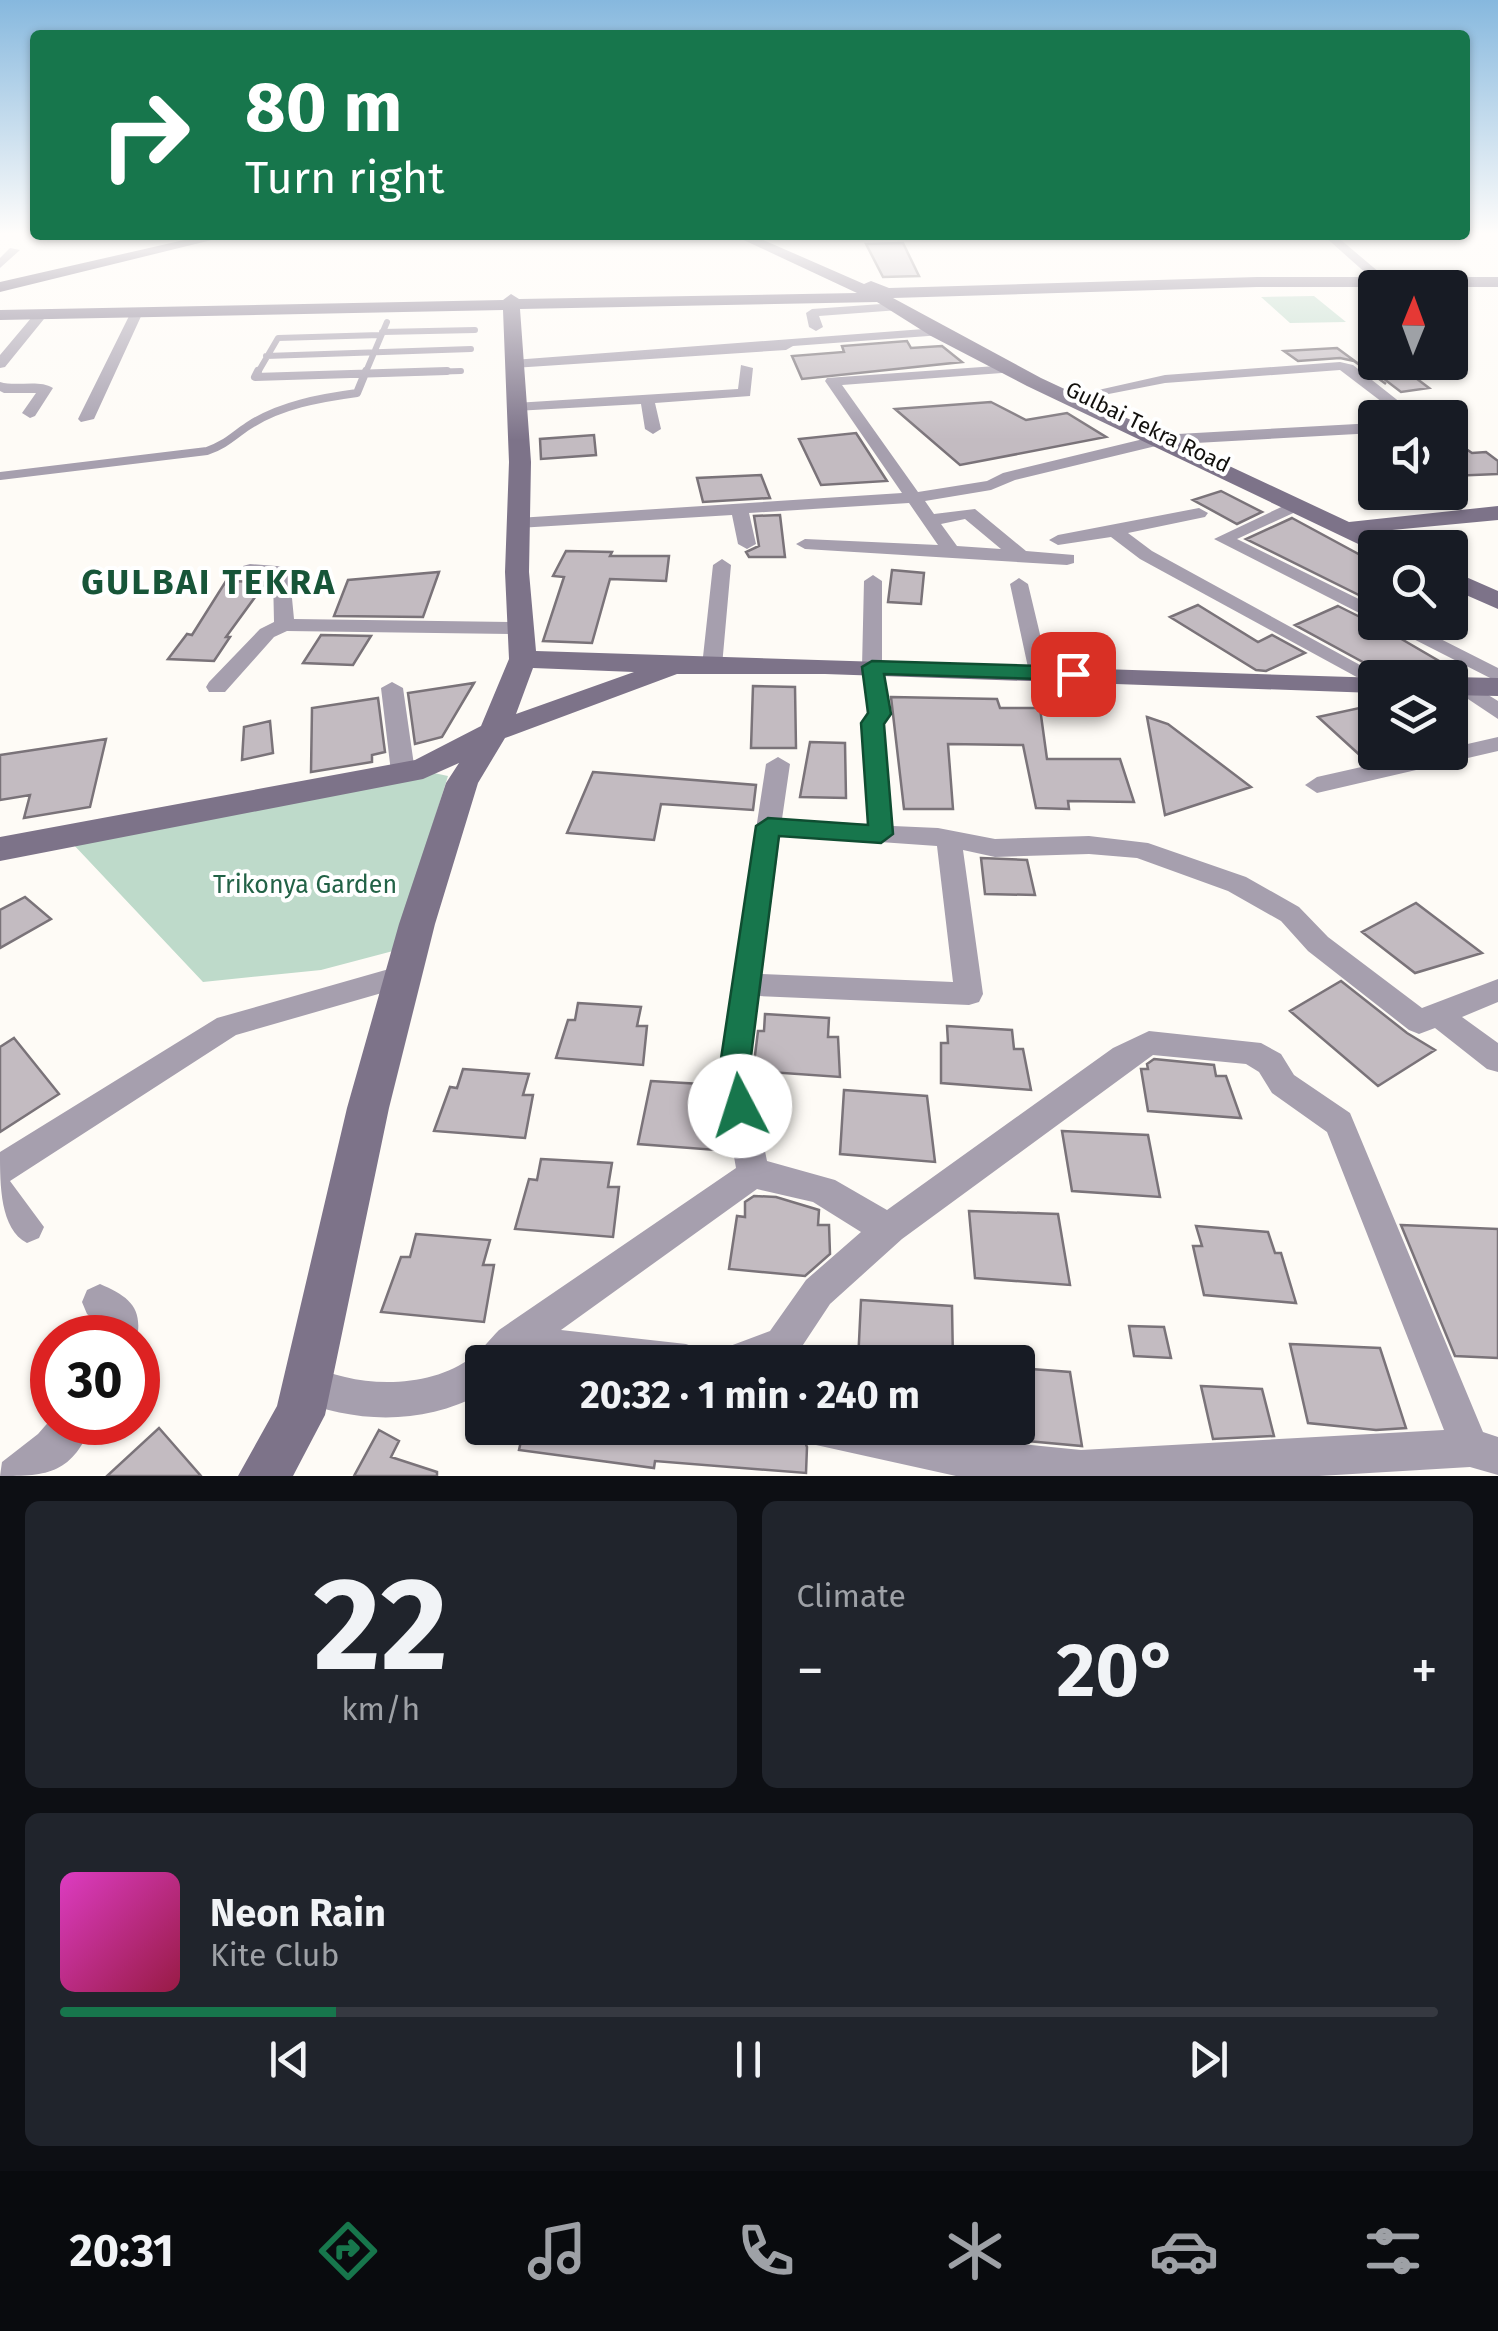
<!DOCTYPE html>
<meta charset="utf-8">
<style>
:root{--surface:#171b24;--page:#20242c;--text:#f1f3f6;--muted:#9ea1a6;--line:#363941;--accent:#17764c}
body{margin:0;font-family:"Fira Sans",sans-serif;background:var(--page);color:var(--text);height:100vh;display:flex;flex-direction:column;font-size:38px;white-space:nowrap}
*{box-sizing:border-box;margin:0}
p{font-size:32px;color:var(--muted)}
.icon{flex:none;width:55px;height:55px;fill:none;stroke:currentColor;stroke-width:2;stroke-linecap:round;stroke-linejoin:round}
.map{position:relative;height:1476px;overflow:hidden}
.side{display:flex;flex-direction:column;gap:25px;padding:25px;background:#0d0f14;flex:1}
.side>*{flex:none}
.top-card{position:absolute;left:30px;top:30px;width:1440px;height:210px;border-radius:10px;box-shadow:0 2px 8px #0004;background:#17764c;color:#fff;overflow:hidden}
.needle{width:65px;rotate:1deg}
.tools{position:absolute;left:1358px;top:270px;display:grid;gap:20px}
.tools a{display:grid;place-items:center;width:110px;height:110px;border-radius:10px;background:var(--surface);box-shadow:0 2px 8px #0004;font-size:50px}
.speed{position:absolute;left:30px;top:1315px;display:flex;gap:20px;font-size:50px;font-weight:700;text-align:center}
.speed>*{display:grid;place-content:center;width:130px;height:130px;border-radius:50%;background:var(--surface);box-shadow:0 2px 8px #0004;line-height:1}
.speed .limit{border:15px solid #d22;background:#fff;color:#111}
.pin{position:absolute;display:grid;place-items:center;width:85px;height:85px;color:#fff;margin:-42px;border-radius:20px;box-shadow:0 5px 15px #0006}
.me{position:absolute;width:110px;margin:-55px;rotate:355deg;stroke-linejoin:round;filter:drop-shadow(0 0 8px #0008)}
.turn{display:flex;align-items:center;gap:35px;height:210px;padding:0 50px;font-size:45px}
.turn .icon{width:130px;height:130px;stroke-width:2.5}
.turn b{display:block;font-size:70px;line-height:85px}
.big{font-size:75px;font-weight:700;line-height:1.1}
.side .card{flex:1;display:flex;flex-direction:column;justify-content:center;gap:15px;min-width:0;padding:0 35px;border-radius:15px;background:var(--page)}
.side .dial{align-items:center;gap:0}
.dial b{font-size:130px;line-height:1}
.song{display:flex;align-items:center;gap:30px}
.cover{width:120px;height:120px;border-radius:15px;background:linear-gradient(135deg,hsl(310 70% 55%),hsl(340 70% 35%))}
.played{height:10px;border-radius:5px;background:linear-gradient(90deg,var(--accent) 20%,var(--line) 20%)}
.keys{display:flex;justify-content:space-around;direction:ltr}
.heat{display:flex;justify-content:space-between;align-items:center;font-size:55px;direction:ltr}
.side .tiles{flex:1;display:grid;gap:25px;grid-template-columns:1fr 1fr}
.card:last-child{grid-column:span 2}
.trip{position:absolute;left:465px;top:1345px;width:570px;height:100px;border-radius:10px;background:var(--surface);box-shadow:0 2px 8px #0004;font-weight:700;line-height:100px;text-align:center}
.tabs{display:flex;height:160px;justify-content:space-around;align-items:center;background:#090b0e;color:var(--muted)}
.tabs .icon{width:70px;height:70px}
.tabs .on{color:var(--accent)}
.tabs b{font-size:45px;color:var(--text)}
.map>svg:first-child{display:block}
</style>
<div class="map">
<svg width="1498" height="1476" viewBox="0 0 1498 1476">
<rect width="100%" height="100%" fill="#fefbf6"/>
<path fill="#bedaca" d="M1314,296L1346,322L1290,323L1261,297Z
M429,772L448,776L393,951L321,970L203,982L72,843Z"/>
<path fill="#c3bbc1" stroke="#7a7379" stroke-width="2.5" d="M903,243L919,276L883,277L866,244Z
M907,341L911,348L942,346L962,362L802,379L792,356L844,352L842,346Z
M1337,348L1386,384L1354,361L1340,358L1298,361L1284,351Z
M1400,366L1429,388L1401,392L1371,369Z
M991,402L1026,420L1067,413L1106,437L960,465L895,409Z
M856,433L887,481L821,485L799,439Z
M594,435L596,455L541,459L540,439Z
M1450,438L1472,453L1486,452L1498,461V474L1450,476Z
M761,475L770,498L703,502L697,478Z
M1221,491L1262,512L1237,524L1193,500Z
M780,515L785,557H749L746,552L759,546L754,516Z
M1292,518L1375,563V603L1246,539Z
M566,551L612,552L610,556H669L666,581L610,579L592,643L543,641L564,577L553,576Z
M892,570L924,573L921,604L888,602Z
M439,572L423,617L334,616L348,580Z
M226,581L266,582L226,637H230L214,661L168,659L187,634L192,635Z
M1198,605L1258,642L1272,635L1305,653L1266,671L1256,670L1170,617Z
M1338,606L1386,630L1451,668L1372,667L1295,625Z
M321,635L371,636L353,665L303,663Z
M474,683L442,737L415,744L408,693Z
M753,686L795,687L796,748H751Z
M891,697L997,699L1000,708H1040L1047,759H1120L1134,802L1068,801L1069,809L1036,808L1023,745L948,744L953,809H904Z
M378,698L385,752L372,755V762L311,772L312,708Z
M1364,707L1375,717V755L1363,758L1318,717Z
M1147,717L1168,724L1251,787L1165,815Z
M270,721L273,753L242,760L244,727Z
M106,739L90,807L24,818L30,795L0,800V755Z
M810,742L845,743L846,798L800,797Z
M593,772L756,785L753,810L661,804L654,840L567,833Z
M981,858L1027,860L1035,895L985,894Z
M25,897L51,919L0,948V910Z
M1416,903L1482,953L1415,973L1362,932Z
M1341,981L1407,1033L1435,1050L1378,1086L1290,1011Z
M578,1003L641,1007L637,1026H647L643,1065L556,1058L568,1020H575Z
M765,1014L829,1018L828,1037H838L840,1077L753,1071L758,1031H764Z
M947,1026L1012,1030L1014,1049H1023L1031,1090L941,1083V1043H948Z
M14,1038L59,1094L0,1132V1047Z
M1154,1059L1214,1065L1216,1076H1226L1241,1118L1148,1111L1141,1069H1148L1147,1064Z
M463,1069L529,1074L523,1095H533L525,1138L434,1131L450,1087L457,1088Z
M651,1081L718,1085L729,1151L638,1144Z
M844,1090L927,1096L935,1162L840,1154Z
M1062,1131L1148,1135L1160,1197L1072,1191Z
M541,1159L612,1163L608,1187H619L613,1237L515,1229L529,1179L537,1180Z
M754,1196L776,1197L819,1210L818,1225H829L830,1254L805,1276L729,1269L737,1216L745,1217V1202Z
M969,1211L1058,1214L1070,1285L975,1278Z
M1401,1225L1498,1229V1358L1455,1356Z
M1196,1226L1268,1232L1275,1253H1281L1296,1303L1204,1295L1193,1246H1202Z
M416,1234L490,1240L483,1265H494L484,1322L381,1312L401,1257H410Z
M861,1300L952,1306L953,1362H858Z
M1129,1326L1164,1327L1171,1358L1134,1356Z
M1290,1344L1380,1348L1406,1428L1376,1430L1308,1423Z
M1018,1368L1070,1372L1082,1446L1006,1439L1005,1428H1018Z
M1201,1386L1262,1389L1274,1436L1213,1439Z
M159,1428L201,1476H107Z
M524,1428H799L807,1447L806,1473L655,1461L654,1468L519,1450Z
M379,1430L399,1441L391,1457L437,1472V1476H354Z"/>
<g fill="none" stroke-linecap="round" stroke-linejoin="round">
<path stroke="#a69fae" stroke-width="6" d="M382,332L475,330
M266,356L471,349
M257,374L278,338L380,335
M361,374L461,371
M365,374L387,322"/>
<path stroke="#a69fae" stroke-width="8" d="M258,371L255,377L447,371
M0,476L207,451C225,445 233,436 248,426C280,405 320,398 357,393L366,371"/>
<path fill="#a69fae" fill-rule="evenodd" d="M1323,235H1335L1386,278V284H1378Z
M10,248L20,250L0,268V258Z
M895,303L901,307L899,310L819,316L823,327L816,331L809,327L806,313L812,309Z
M137,308L143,312L94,419L81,422L78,419L131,312Z
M37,311L48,314L5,367L0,368V355Z
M937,328L944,332L942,335L793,346L786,350L513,368L506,364L513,360Z
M1340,362L1353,365L1420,418H1403L1340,370L1165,383L1083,399L1076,395L1165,375Z
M741,365L753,368L750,396L655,403L661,429L653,434L645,429L641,404L515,411L508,407L515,403L738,389Z
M1010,365L1015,366V372L842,385L918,492L987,481L1003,473L1160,435L1375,423V433L1160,445L1015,480L991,490L925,501L934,514L975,509L1026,551L1074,555V563L1067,565L805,549L796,544L805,539L938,545L909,503L749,513L756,544L747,549L738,544L732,515L518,528L509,523L518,518L902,493L825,381L827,378ZM965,519L1001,549L957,546L941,524Z
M0,382C17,387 39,379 53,388L35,416L30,418L22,413L36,393H4L0,391Z
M1296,500L1302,501V509L1237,539L1375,607V621L1214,539Z
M1199,508L1208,513L1205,517L1128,533L1152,551L1382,677L1375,678V687L1140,559L1111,537L1058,545L1049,540L1058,535Z
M722,559L731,565L722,666L712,672L702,666L713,565Z
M250,564L289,567L294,619L519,622L529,628L519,634L287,631L274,637L225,692H209L206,687L209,682L260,629L274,622L273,576L243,574V566Z
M873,575L882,581V667L890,714L883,724L893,826L938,828L995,839L1089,836L1148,843L1246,877L1299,907L1328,937L1422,1008L1498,979V1002L1462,1017L1498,1043V1072L1487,1069L1435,1028L1419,1034L1409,1030L1308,951L1281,921L1228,891L1137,858L1089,854L995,857L963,850L983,994L979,1002L969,1005L759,996L749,1072L767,1161L835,1180L887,1210L1113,1048L1149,1031L1261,1043L1281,1054L1294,1075L1350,1113L1483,1432L1498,1437V1475L1470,1467L1319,1476H956L807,1443L802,1428H909L963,1438L1081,1450L1444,1430L1327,1132L1272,1093L1259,1072L1246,1064L1153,1055L902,1239L830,1304L795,1357L781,1362H717L722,1349L770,1331L806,1280L861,1232L813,1202L757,1189L561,1330L686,1344L699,1349L704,1362H482V1394C421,1425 356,1424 293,1398L287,1385L293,1372C311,1364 326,1373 345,1377C385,1387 439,1383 472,1357C481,1351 490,1339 499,1330L736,1168L719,1072L766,764L778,757L790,764L782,819L868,824L861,723L868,713L862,667L864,581ZM780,835L937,846L953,982L762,974Z
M1019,578L1028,584L1049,672L1039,678L1029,672L1010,584Z
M1380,622H1407L1498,668V682Z
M1464,680L1498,701V719L1456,691L1453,686Z
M392,682L403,688L415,772L403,780L391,772L381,688Z
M1498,737V751L1317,793L1305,785L1317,777L1428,752H1450V748Z
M403,965L413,968L417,976L413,984L236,1035L10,1181L44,1227L39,1238L27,1243C0,1229 0,1185 0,1152L217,1018Z
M100,1284C128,1296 143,1307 137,1338H101L103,1326L87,1314L82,1302L87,1290Z
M52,1418V1422H93C72,1474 49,1476 0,1476L2,1462L38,1434Z"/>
<path fill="#7d7389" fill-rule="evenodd" d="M733,235H752L864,284L871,281L889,288L1257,277H1498V287H1257L893,298L1041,378L1349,522L1498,506V520L1371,532L1398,548H1375V552L1027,386L931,336L877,302L520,309L531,462L529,572L536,651L1383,678H1375V693L825,674H677L505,738L478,783L435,924L389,1108L325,1415L293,1476H238L277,1406L347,1108L399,924L446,783L459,763L423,779L0,861V837L415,760L481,726L509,659L505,572L509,462L503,310L0,320V310L503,300L511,294L519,299L857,293ZM533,668L634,672L516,714Z
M1450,570L1498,591V609L1450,588Z
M1450,677L1498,678V696L1450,695Z"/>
<path fill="#60546e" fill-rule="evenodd" d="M206,235H232L0,292V282Z"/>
</g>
<linearGradient id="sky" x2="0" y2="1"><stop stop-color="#86b8de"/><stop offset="0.53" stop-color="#fffdfb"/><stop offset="1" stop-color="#fffdfb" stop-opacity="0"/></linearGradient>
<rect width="1498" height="440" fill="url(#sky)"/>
<path fill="#17764c" stroke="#0f4d31" stroke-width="2.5" d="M872,661L1073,667L1084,674L1073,680L884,674L891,714L884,724L893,834L881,843L779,836L749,1072L756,1106L751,1116L740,1120L729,1116L719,1072L756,826L768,818L868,825L861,723L868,713L862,667Z"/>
<g text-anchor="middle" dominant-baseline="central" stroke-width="8" stroke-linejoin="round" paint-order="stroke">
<g font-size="22" fill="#12100d" stroke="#fff">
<text transform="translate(1148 427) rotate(26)">Gulbai Tekra Road</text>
</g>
<g font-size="25" fill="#226246" stroke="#fff">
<text x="305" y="885">Trikonya Garden</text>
</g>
<g font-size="35" font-weight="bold" letter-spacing="2.5" fill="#175538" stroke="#fff">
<text x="209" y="582">GULBAI TEKRA</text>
</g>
</g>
</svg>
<div class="tools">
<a><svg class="needle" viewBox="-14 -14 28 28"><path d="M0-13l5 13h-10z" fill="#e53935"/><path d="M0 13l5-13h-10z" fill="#9ea1a6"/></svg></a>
<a><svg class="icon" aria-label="sound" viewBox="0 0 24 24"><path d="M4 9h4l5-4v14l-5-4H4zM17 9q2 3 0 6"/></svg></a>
<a><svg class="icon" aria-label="search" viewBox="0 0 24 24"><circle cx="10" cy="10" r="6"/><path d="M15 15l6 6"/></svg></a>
<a><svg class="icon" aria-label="layers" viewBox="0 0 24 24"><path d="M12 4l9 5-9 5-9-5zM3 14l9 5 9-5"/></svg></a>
</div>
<div class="speed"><div class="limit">30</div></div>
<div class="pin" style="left:1073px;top:674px;background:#d93025"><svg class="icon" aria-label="arrive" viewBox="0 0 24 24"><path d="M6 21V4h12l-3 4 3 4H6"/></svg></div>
<svg class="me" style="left:740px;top:1106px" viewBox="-20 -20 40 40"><circle r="19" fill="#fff"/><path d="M0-13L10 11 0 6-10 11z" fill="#17764c"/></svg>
<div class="trip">20:32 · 1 min · 240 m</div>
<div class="top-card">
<div class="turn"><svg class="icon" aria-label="right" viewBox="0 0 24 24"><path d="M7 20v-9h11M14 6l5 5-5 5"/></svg><div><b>80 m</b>Turn right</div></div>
</div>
</div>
<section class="side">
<div class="tiles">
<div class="card dial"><b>22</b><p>km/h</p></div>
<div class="card"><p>Climate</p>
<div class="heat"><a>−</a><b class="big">20°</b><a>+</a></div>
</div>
<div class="card">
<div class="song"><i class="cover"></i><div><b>Neon Rain</b><p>Kite Club</p></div></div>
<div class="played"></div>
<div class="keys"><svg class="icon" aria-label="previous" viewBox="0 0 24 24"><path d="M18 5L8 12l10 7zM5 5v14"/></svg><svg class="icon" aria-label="pause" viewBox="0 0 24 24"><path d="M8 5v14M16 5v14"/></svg><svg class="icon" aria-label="next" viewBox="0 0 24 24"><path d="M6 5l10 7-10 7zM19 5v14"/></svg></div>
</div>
</div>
</section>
<nav class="tabs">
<b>20:31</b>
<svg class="icon on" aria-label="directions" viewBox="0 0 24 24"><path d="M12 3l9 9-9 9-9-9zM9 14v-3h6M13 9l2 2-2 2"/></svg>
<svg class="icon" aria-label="music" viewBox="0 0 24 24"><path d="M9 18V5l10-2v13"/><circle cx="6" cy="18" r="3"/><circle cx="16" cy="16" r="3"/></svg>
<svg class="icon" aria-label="phone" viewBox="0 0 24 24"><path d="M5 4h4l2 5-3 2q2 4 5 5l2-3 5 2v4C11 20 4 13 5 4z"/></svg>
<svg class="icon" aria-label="climate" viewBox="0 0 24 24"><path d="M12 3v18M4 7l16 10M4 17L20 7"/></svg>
<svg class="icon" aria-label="car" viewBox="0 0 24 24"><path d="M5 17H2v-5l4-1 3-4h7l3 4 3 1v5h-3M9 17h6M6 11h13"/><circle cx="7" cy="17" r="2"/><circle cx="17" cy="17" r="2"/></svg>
<svg class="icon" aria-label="filters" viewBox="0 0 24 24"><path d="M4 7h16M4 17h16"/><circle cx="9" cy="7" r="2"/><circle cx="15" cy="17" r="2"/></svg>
</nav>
